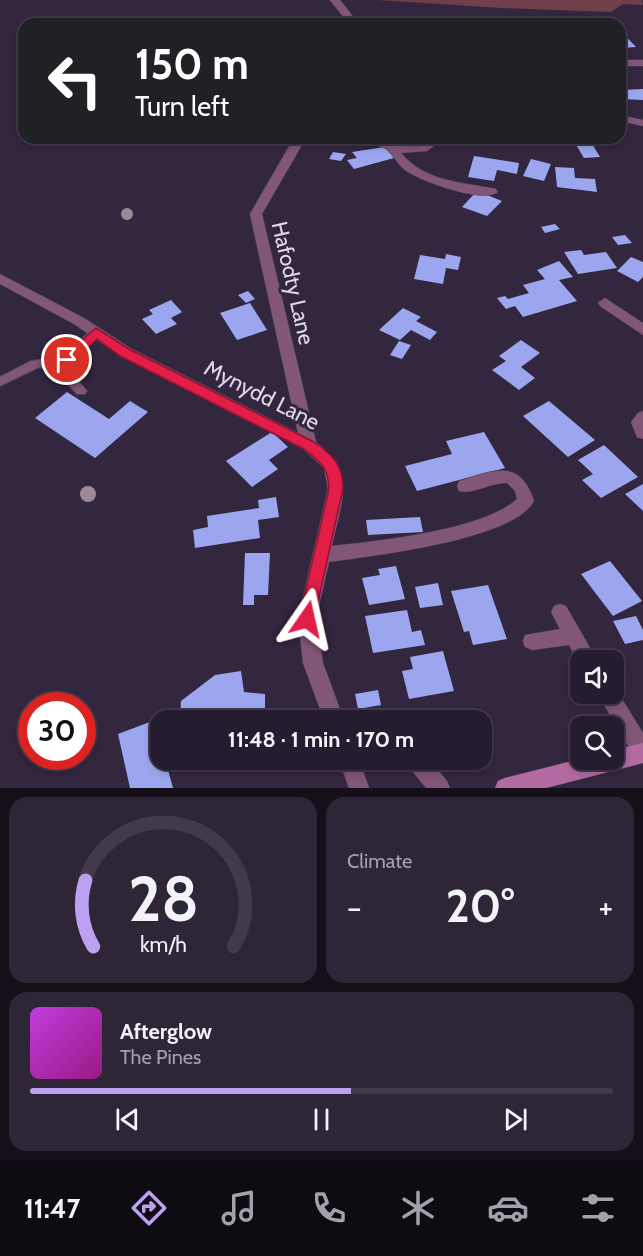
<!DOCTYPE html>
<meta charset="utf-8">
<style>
:root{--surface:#261c2f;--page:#2e2537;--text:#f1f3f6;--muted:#a4a1aa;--line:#423a4b;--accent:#bca0f2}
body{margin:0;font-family:Cabin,sans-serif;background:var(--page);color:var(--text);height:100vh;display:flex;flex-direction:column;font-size:22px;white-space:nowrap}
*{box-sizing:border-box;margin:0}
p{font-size:20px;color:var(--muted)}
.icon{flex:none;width:33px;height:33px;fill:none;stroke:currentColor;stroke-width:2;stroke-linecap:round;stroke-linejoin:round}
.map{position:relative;height:788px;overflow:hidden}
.drawer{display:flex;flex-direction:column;gap:9px;padding:9px;background:#150f1a;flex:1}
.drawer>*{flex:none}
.hud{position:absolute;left:18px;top:18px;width:608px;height:126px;border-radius:18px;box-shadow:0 3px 9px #0003,0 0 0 2px var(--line);background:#202124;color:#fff;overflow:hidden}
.buttons{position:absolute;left:570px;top:650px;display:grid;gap:12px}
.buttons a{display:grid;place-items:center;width:54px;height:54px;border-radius:12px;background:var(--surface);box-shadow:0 3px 9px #0003,0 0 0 2px var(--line);font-size:30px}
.speed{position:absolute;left:18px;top:692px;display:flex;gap:12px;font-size:30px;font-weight:700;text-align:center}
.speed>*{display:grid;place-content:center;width:78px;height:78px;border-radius:50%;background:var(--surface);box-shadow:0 3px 9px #0003,0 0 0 2px var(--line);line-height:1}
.speed .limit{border:9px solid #d22;background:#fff;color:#111}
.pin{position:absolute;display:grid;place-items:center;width:51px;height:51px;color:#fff;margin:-26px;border:3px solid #fff;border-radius:50%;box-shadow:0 2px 6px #0007}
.me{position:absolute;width:66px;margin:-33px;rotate:11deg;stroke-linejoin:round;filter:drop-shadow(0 0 4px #0008)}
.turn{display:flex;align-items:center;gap:21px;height:126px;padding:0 18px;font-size:27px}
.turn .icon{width:78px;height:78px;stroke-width:2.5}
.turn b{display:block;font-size:42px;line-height:51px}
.big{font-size:45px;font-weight:800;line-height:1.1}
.drawer .card{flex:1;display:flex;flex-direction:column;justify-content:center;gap:9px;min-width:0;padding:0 21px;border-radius:18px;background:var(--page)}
.drawer .dial{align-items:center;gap:0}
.dial svg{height:156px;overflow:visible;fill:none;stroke:var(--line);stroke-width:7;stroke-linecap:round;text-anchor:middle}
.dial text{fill:var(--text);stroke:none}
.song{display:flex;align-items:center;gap:18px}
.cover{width:72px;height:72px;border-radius:9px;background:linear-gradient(135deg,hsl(290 70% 55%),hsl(310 70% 35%))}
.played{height:6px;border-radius:3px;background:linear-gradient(90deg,var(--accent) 55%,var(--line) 55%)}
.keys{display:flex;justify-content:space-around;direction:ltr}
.heat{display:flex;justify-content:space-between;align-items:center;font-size:33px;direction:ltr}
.drawer .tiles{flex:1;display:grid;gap:9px;grid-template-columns:1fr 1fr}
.card:last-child{grid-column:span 2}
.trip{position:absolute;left:150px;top:710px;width:342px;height:60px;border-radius:18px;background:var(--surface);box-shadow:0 3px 9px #0003,0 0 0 2px var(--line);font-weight:800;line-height:60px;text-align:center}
.dock{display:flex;height:96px;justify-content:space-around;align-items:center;background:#0f0b13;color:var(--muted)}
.dock .icon{width:42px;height:42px}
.dock .selected{color:var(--accent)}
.dock b{font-size:27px;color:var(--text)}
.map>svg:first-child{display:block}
</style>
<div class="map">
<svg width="643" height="788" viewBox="0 0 643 788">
<rect width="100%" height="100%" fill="#33263f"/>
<path fill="#713f4b" d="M377,0H642L643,5L623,4L611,12L502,8Z"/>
<path fill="#9ca6ee" d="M390,20L392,23L412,20L415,24H384L382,22Z
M620,30L636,47L623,48L620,44Z
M643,89V100L620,99V90Z
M591,142L600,157L584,158L575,143Z
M385,147L394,158L354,169L347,160L357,158L352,152Z
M333,152L346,154L341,161L329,159Z
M474,156L519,163L517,174L497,170L494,181L468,177Z
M531,159L551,164L544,181L523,176Z
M555,167L574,168L575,178L595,179L597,192L557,187Z
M477,191L502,201L487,216L462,207Z
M555,224L560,229L545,233L541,227Z
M625,235L632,243L618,245L612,237Z
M581,250L584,255L606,252L617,268L578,274L564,252Z
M446,254L461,257L458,270L446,268L443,284L414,279L420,255L445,259Z
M631,257L643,262V277L638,282L617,271Z
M559,261L573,277L559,280L577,301L523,317L515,306L506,309L497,298L505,296L508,299L529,293L523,285L545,279L537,270Z
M248,291L255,299L246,303L238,295Z
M171,300L182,312L171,318L177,324L156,334L142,319L153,314L149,310Z
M250,303L267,330L237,340L220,313Z
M403,308L421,317L416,321L437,332L430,340L411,330L400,340L379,330Z
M521,340L540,353L521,367L535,378L519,390L492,370L506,361L499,356Z
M399,341L411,345L402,359L390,355Z
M67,392L109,419L130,401L148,412L95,458L35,418Z
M549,401L595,440L568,457L523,416Z
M272,432L288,447L269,460L278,469L252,487L226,461Z
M484,432L505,468L417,491L405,466L452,454L446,441Z
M604,445L638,477L601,498L582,480L593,474L578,460Z
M643,484V511L625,494Z
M276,497L279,517L258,520L260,538L195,548L193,530L208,527L207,516L259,508L258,500Z
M420,517L423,532L368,535L366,520Z
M245,553H270L268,595H254V605H243Z
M610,561L642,601L613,616L581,574Z
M396,566L405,599L369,605L362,578L380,575L378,569Z
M438,583L443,605L420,608L415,587Z
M488,585L507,639L473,645L469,631L464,632L451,591Z
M407,610L412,632L421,630L425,645L373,653L365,616Z
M636,616L643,630V640L625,644L613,621Z
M443,651L454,691L409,699L402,671L413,669L410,657Z
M241,671L244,692L265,694V712L254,714L247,720H180L181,701L215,675Z
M378,690L381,705L358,709L355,694Z
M155,720L160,740V759H165L173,788H130L118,734Z"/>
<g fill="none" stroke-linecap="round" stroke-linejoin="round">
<defs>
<path id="service" d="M96,328L102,332L100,335L73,361L71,373L87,391L85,394H77L61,377L59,374L60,365L37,368L0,386V377L31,361L64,356L92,329Z"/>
<path id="minor" d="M330,0H340L359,24H349Z
M620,60H643V66H620Z
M620,115L643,120V126L620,121Z
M294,138H306L262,214L316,442C357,474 341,502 332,546C378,541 484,530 517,499L515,491L507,483C491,482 473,495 459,491L457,486L459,481C494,470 520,458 534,501C514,540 371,556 329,562L316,619L323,663L344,720H324L303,663L298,619L328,489L324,468L303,449L120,356L74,324L0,284V274L84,318L130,348L298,433L250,214Z
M360,138C379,138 394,148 413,146C425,146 432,138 445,138L427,151L401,153C425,182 462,182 496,189L498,192C484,204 419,181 405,170C398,165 393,154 386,149C378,144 368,145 360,138Z
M605,298L643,323V335L600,306L598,303Z
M643,411V439L637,437L631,422L638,413Z
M560,604L566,606L597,660H580V666L569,645L532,650L525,647L523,641L525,635L560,629L551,612L554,606Z
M614,686L643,733V762L636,759L597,693H614Z
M339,759H359L369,788H349Z
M405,759H429L447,781L450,788H426L408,766Z"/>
<path id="secondary" d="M643,743V763L546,788H495L498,781L505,778L580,759H614V750Z"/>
</defs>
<use href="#service" stroke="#4f425a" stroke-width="2"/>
<use href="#minor" stroke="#4f425a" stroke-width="1"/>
<use href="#secondary" stroke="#4f425a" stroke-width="1"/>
<use href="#service" fill="#825677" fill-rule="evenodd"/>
<use href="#minor" fill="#825677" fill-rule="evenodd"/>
<use href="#secondary" fill="#b16ba0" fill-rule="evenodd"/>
</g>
<g fill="#9d8a97">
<circle cx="127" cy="214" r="6"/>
<circle cx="88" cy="494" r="8"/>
</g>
<path fill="#e11d48" stroke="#92132f" stroke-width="1.5" d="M96,328L129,349L314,442C333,455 343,465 343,489L313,624L307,626L301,624L299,619L329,489C328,466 321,463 304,449L120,356L97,339L71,364H62V357Z"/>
<g text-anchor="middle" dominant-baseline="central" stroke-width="6" stroke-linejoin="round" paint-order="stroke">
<g font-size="22" fill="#e0d8e9" stroke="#33263f">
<text transform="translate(293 283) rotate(77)">Hafodty Lane</text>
<text transform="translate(262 395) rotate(27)">Mynydd Lane</text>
</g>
</g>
</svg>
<div class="buttons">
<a><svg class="icon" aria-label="sound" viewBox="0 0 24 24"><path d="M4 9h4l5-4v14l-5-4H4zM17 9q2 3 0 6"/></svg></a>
<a><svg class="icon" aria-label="search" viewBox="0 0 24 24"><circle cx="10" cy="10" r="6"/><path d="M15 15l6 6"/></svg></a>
</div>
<div class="speed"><div class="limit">30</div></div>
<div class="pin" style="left:67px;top:360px;background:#d93025"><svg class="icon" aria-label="arrive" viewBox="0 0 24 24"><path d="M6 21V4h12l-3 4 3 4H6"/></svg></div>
<svg class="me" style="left:307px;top:619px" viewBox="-20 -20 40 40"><path d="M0-17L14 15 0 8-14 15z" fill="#e11d48" stroke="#fff" stroke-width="4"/></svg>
<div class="trip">11:48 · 1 min · 170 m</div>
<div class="hud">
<div class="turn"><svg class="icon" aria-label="left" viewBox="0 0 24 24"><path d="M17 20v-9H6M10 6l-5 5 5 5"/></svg><div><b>150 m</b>Turn left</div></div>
</div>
</div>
<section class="drawer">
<div class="tiles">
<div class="card dial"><svg viewBox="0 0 100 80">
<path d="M14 69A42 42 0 1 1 86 69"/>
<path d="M14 69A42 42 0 0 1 10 35" stroke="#bca0f2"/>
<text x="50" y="56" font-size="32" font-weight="700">28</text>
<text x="50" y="72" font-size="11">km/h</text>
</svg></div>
<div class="card"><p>Climate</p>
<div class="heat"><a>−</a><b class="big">20°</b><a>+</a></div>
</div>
<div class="card">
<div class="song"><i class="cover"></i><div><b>Afterglow</b><p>The Pines</p></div></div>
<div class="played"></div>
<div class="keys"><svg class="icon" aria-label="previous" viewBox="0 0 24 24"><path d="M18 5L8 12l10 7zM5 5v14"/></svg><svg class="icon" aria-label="pause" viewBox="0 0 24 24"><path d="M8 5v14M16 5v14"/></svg><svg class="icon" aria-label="next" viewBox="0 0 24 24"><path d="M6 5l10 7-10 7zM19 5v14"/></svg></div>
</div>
</div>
</section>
<nav class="dock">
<b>11:47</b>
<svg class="icon selected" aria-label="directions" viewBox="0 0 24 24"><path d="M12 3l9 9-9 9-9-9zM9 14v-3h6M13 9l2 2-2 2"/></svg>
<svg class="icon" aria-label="music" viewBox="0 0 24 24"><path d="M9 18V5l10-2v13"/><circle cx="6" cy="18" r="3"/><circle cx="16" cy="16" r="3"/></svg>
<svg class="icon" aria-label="phone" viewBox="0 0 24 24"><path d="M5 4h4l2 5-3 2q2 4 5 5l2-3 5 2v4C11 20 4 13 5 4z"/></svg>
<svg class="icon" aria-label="climate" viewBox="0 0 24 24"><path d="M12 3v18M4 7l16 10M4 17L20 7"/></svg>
<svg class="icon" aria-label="car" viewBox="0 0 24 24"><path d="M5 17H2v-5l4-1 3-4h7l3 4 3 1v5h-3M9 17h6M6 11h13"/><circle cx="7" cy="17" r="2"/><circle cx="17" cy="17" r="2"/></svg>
<svg class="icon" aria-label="filters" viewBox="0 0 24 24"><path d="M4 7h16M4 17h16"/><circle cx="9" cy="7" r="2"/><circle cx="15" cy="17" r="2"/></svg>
</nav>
